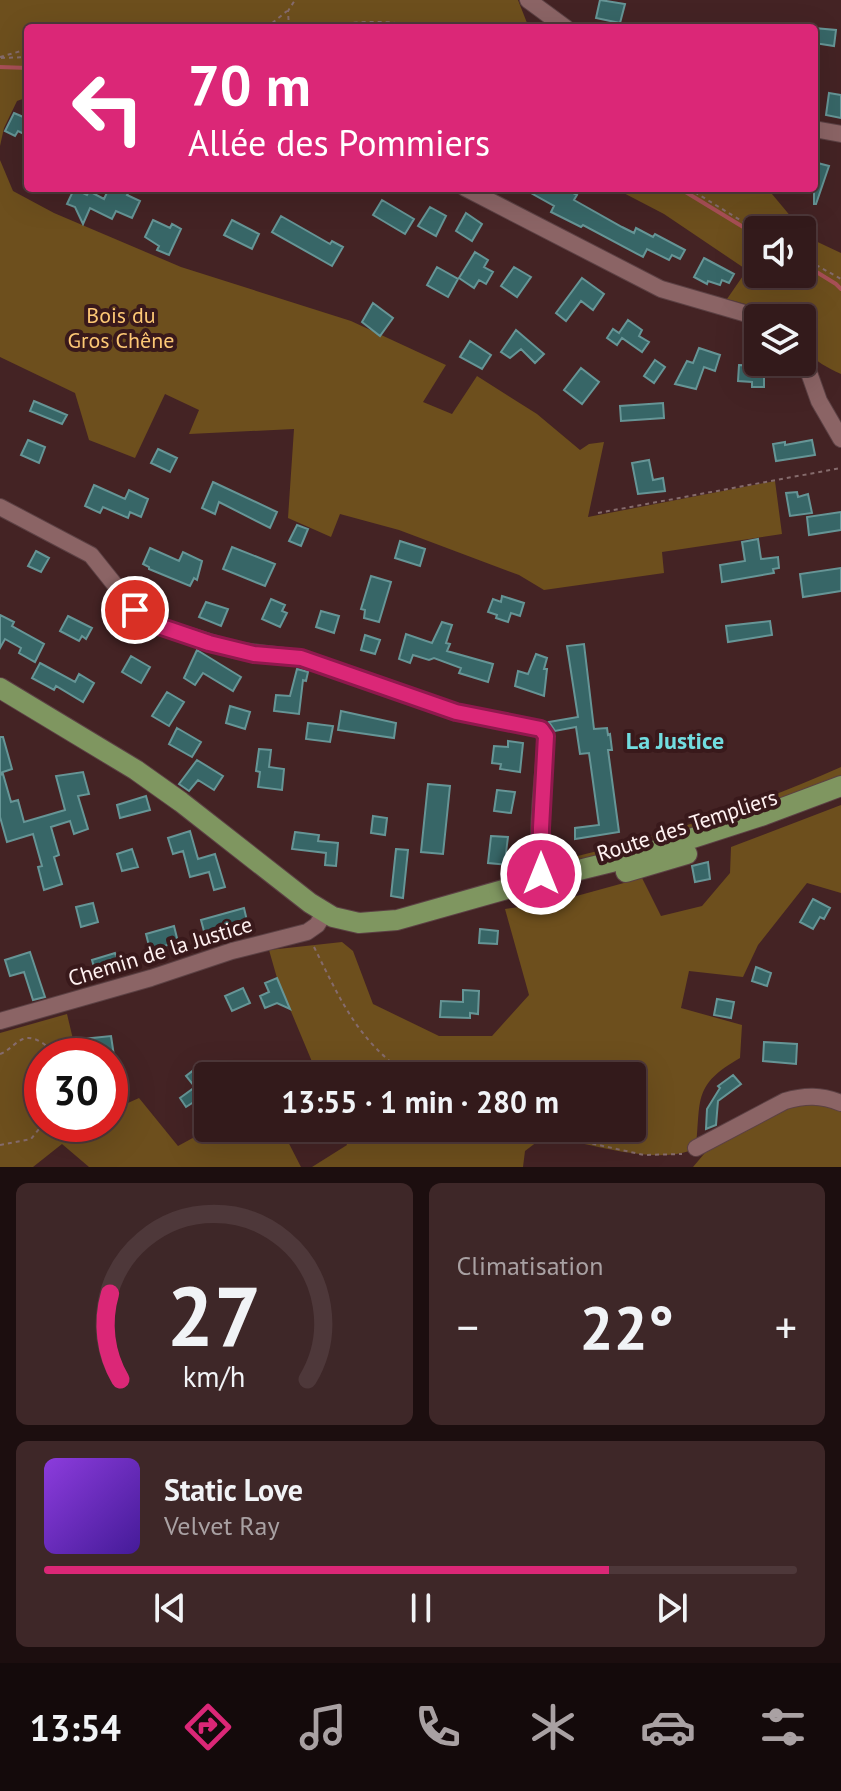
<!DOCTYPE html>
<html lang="fr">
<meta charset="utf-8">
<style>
:root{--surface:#331a1b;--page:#3e2728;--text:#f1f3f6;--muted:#a9a1a3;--line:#4e383a;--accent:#db2777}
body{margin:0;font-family:"PT Sans",sans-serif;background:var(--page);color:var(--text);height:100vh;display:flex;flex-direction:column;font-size:30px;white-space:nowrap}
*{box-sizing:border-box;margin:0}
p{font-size:26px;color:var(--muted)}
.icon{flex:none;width:44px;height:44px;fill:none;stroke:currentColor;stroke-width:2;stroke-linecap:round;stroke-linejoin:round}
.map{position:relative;height:1167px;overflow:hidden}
.details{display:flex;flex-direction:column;gap:16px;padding:16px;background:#1c0e0f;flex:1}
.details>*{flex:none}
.guide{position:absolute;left:24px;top:24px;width:794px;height:168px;border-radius:8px;box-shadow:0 8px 32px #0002,0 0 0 2px var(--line);background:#db2777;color:#fff;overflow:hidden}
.fabs{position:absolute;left:744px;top:216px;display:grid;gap:16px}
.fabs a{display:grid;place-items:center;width:72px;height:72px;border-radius:8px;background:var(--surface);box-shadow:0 8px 32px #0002,0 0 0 2px var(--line);font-size:40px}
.speed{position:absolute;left:24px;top:1038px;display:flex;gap:16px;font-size:40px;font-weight:700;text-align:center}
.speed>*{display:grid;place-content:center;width:104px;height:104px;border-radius:50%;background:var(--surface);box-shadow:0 8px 32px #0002,0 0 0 2px var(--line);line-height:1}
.speed .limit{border:12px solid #d22;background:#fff;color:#111}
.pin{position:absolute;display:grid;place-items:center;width:68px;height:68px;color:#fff;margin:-34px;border:4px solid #fff;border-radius:50%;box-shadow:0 2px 8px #0007}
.me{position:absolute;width:88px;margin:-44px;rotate:0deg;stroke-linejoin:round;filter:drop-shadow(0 0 6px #0008)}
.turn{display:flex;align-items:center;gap:28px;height:168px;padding:0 32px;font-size:36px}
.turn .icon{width:104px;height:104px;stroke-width:2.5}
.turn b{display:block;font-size:56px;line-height:68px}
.big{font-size:60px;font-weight:600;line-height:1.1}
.details .card{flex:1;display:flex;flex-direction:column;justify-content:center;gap:12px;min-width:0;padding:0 28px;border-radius:12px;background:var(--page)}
.details .dial{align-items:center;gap:0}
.dial svg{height:208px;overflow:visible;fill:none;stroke:var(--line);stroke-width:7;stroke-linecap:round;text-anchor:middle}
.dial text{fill:var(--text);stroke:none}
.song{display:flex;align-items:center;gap:24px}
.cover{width:96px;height:96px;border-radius:12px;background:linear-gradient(135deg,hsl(270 70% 55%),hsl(260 70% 35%))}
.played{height:8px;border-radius:4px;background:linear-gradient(90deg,var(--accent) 75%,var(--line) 75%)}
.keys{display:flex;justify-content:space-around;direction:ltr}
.heat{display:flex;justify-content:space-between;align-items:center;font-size:44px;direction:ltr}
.details .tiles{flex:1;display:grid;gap:16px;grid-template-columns:1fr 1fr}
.card:last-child{grid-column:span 2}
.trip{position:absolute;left:194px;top:1062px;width:452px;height:80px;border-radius:8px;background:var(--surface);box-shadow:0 8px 32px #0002,0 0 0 2px var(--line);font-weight:600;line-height:80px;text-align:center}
.tab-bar{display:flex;height:128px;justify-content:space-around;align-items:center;background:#140a0b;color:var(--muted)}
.tab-bar .icon{width:56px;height:56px}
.tab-bar .active{color:var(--accent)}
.tab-bar b{font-size:36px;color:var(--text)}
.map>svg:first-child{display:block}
</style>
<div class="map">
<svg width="841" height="1167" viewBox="0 0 841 1167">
<rect width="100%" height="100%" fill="#442324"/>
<path fill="#6d4f1d" d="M0,0H518L529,28H28V97L17,101L4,128L0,146Z
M0,160L13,191L54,213L181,267L351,321L446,365L423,402L452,414L477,376L537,414L580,450L589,444L604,442L588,517L775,481L782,534L662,552L664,573L544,590L519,575L399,530L340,514L331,537L288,518L294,429L189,434L199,410L165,394L135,458L89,440L75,393L0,357Z
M614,188H767L802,230H758V274H802V230L807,237L841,253V374C811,360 802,352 802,318H775L760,308L727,299L747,270L664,214Z
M841,767V777L691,833L555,867L553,862C651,839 749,808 841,767Z
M841,805V893L807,883L758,945L743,977L689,971L681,1008L742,1025L740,1058C693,1085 701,1098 696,1148C660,1167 585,1143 546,1135L525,1151L523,1167H312L347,1145L340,1128H632V1076H318L277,978L269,950L342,942L353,951L373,1004L439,1036H492L529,995L505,909L551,903L642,878L661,916L702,906L730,873L731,847Z
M67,1014L77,1056H42V1124H110V1111L139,1098L178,1146L211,1128H281L301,1167H89L62,1144L33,1167H0V1033Z
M823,1103L841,1110V1167H693L709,1148L792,1106Z"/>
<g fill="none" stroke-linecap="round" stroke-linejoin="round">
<path stroke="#a84f56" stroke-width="4" d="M0,67L28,68
M679,188L758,236
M802,263L836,284L841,289"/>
</g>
<path fill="#376667" stroke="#669596" stroke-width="2" d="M600,0L625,4L620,23L596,18Z
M814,28L836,30L834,46L814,43Z
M829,93L841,95V118L826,115Z
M14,113L28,119V136L18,131L15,136L5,131Z
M814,162L829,166L816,204H814Z
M109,188H131L127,195L140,201L132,218L116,211L112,219L90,208L83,224L75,207L67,204L74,189L87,195L89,191L104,199Z
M522,188H564L577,195L574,200L622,227L634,233L636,228L653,237L655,234L685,250L680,259L672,255L669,260L647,249L643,257L583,225L581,227L551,212L554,206Z
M382,200L414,219L405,234L373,215Z
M430,207L446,216L436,236L418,226Z
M466,213L482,224L472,241L456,231Z
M281,216L330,244L332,241L343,247L332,266L272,232Z
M153,220L170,228L172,224L181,229L169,255L157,250L159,246L145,237Z
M232,220L259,234L252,249L224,235Z
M475,252L488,260L484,267L493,272L486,284L479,280L474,288L459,278Z
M704,258L734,274L729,283L722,280L720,285L708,281L707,284L694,277Z
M437,267L458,279L448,297L427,285Z
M514,267L531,277L517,297L501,286Z
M582,278L604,294L593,310L581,301L566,321L556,313Z
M373,303L393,318L380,336L362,322Z
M628,320L642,330L639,336L649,342L642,352L622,338L617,345L607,338L613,329L619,333Z
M516,330L544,354L535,363L521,349L510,358L501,352Z
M470,341L491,355L482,369L460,357Z
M699,348L720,355L715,371L704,367L696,389L675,384L687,361L693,363Z
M655,360L665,367L654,383L644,376Z
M739,365L761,366V369H764V387H752V382L738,381Z
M581,368L599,382L582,404L564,390Z
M34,401L67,415L62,424L30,411Z
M663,403L664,418L621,421L620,406Z
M28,440L45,447L39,463L21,455Z
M812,440L815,455L776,461L773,444L785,442V445Z
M158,449L177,458L170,472L151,463Z
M649,460L653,480L663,478L665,491L638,494L632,463Z
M213,482L277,512L270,528L219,502L215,514L202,508Z
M94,485L125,499L129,490L148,499L141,517L130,512L128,518L103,507L100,513L85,506Z
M797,492L798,497L808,494L812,513L790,516L786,493Z
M841,512V530L809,535L807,517Z
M297,525L308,529L301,546L289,541Z
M758,539L761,559L778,557L779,568L773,569L774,573L722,582L720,565L745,561L742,542Z
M400,541L425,549L420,566L395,558Z
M232,547L275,564L265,586L223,569Z
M150,548L179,561L183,552L202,561L197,580L194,578L190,586L149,569V567L143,564Z
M36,551L49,558L41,572L28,566Z
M841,568V591L803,597L800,574Z
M371,576L391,582L379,622L364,618L365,610L361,609Z
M502,596L524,603L520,616L511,613L508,622L496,618L497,615L488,612L493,599L501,602Z
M271,599L285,605L282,611L287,613L280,627L262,619Z
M206,602L228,609L221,626L199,617Z
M321,611L339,616L334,633L316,627Z
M0,615L14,622L12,626L44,644L35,662L19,653L21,648L5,639L0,648Z
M68,616L92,628L86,639L82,636L79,641L60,631Z
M770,621L772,635L728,642L726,626Z
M442,622L452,625L446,643L450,644L447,651L493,664L488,682L459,673L461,668L434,658L429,660L413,655L410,663L399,659L406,634L432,643Z
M365,635L380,640L375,654L361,650Z
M584,644L594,729L607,728L608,735L610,734L612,750H608L619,832L575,839V828L599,825L589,753L580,754L576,727L555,731L549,722L578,717L567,646Z
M197,650L241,677L233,691L203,673L195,685L184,678Z
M536,654L547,658L544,669H547L544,696L515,686L518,671L528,674Z
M131,656L150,667L141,683L122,672Z
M40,663L75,682L79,674L94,683L83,702L56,686L54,690L32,678Z
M297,669L308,672L306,681L303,680L299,714L274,711L276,695L290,696Z
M167,692L184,702L169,726L152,716Z
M230,706L250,712L245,729L226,723Z
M341,711L396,723L394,738L338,730Z
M308,723L333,726L330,742L306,739Z
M177,728L201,742L192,757L169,744Z
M0,737H3L12,769L0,773Z
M508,741L523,743L520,772L500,769L501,764L492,763L494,746L508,747Z
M259,749L271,750L269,767L284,769L282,790L258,787L260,772L256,771Z
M197,760L223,776L214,790L198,780L189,791L179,784Z
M83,772L89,794L78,796L88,829L74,834L70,821L51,827L59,855L54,857L62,884L44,890L38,867L42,866L33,834L7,842L0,817V775L3,774L11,802L18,800L24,822L65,810L56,776Z
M428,784L450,786L443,854L421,852Z
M497,790L515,792L511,813L494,811Z
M146,796L150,810L120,818L117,805Z
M373,816L387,818L385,835L371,833Z
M190,831L198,859L215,854L225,887L214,890L209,872L190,877L183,851L173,854L168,838Z
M295,832L319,835L318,841L338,843L336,866L325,865L326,853L292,849Z
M491,836L508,837L506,853L510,854L509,865L488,863Z
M132,849L138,867L122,871L117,854Z
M396,849L408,850L403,898L391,896Z
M708,862L710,879L695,882L692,866Z
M813,899L830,908L824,919L820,917L813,929L800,922Z
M93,903L98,922L81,927L76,907Z
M244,908L248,925L206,939L201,920Z
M174,926L178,942L150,950L146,934Z
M480,929L498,931L497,944L479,943Z
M30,952L45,997L33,1000L24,972L10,976L5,960Z
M115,953L120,968L96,975L92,960Z
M756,967L771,973L767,986L752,981Z
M277,978L282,990L290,1009L277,1003L265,1008L260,996L269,992L265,983Z
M243,988L250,1003L232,1011L225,996Z
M463,990L479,991L478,1014L470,1013V1018L440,1017L441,1001L463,1002Z
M717,999L734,1002L731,1018L714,1015Z
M111,1036L114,1056H85L83,1039Z
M764,1042L797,1044L796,1064L763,1061Z
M195,1069L204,1081L208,1077V1109L200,1098L186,1107L180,1098L195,1087L186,1076Z
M733,1075L741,1084L718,1101L716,1125L706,1129L707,1109L720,1088L718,1086Z"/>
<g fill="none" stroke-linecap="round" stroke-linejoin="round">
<defs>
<path id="minor" d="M528,0L566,28
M814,129L841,134
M465,188L661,289L761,318
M802,353L819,401L841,439
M0,507L91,555L135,610L143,619L156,625L235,650L301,658L456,712L541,729L546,736C543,785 533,842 545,890
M0,1021L151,978L232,951L307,932L317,925L325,912
M696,1148L785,1101C805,1095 821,1095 841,1103"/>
<path id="major" d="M0,688L136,770L181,802L310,903L333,917L359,923L397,920L542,879L640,855L764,815L841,786
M626,872L687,854"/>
</defs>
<use href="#minor" stroke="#5c4144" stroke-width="18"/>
<use href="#major" stroke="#5c4144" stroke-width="22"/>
<path stroke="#856b6c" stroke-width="2" stroke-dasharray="4 4" stroke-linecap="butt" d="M111,28H119
M266,28L287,11
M289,28L288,11L295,0
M314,28C348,22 389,18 423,28
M0,57L28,49
M1,58L28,57
M688,188L758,231
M802,257L841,279
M598,513L841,468
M314,947C341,1001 358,1041 409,1076
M0,1054C9,1051 14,1043 23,1039C35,1034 50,1048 57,1056
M522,1128L644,1155L682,1154
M0,1145L31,1139L43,1124"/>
<use href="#minor" stroke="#8b6465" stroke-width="16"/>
<use href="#major" stroke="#7f9660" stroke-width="20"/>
</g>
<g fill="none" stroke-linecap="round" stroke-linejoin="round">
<defs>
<path id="route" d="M135,610L143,619L156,625L209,643L254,654L301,658L456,712L541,729L546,736L541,828V874"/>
</defs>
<use href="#route" stroke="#8e194d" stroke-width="20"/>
<use href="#route" stroke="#db2777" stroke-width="14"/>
</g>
<g text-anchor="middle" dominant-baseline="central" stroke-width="8" stroke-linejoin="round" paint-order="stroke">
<g font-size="22" fill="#fdc875" stroke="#39191b">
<text x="121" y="315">Bois du<tspan x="121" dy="25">Gros Chêne</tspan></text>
</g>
<g font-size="22" fill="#fff1f1" stroke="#39191b">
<text transform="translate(687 825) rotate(-18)">Route des Templiers</text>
<text transform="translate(160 951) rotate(-17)">Chemin de la Justice</text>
</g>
<g font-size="24" font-weight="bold" fill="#71dde0" stroke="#39191b">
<text x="675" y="740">La Justice</text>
</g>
</g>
</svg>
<div class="fabs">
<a><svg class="icon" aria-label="sound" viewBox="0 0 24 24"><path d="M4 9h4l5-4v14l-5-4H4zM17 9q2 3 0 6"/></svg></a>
<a><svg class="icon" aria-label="layers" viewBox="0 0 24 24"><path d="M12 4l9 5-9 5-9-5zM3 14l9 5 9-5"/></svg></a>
</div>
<div class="speed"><div class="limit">30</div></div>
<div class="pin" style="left:135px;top:610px;background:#d93025"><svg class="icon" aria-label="arrive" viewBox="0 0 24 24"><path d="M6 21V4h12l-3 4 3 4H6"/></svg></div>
<svg class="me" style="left:541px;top:874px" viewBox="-20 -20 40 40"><circle r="17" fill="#db2777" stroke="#fff" stroke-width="3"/><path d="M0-11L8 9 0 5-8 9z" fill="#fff"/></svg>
<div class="trip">13:55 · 1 min · 280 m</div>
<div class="guide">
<div class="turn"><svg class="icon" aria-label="left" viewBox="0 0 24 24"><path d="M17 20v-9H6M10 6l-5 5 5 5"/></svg><div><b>70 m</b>Allée des Pommiers</div></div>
</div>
</div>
<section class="details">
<div class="tiles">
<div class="card dial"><svg viewBox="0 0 100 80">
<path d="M14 69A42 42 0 1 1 86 69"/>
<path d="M14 69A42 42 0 0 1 10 36" stroke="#db2777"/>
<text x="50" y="56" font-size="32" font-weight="700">27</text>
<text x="50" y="72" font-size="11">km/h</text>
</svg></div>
<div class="card"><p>Climatisation</p>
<div class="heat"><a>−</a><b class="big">22°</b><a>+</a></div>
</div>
<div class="card">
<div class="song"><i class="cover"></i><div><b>Static Love</b><p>Velvet Ray</p></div></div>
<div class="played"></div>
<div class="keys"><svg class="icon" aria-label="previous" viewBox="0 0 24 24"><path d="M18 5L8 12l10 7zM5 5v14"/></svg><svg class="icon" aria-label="pause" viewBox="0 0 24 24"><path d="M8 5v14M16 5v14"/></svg><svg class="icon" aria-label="next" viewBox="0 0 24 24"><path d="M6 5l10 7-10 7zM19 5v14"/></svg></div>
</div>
</div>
</section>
<nav class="tab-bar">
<b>13:54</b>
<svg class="icon active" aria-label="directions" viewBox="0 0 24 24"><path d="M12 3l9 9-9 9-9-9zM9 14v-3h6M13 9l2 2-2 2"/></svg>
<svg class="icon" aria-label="music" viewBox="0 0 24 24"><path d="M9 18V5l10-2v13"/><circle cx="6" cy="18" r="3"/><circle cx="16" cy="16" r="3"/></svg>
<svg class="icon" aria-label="phone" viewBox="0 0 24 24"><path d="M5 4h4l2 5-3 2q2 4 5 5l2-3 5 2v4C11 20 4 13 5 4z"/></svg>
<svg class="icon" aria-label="climate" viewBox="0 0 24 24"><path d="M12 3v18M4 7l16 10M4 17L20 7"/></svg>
<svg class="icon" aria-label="car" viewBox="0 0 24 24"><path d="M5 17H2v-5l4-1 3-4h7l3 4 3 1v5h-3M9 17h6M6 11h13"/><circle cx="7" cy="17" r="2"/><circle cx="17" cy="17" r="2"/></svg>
<svg class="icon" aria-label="filters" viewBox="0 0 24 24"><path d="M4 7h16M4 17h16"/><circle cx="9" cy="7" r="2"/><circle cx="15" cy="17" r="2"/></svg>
</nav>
